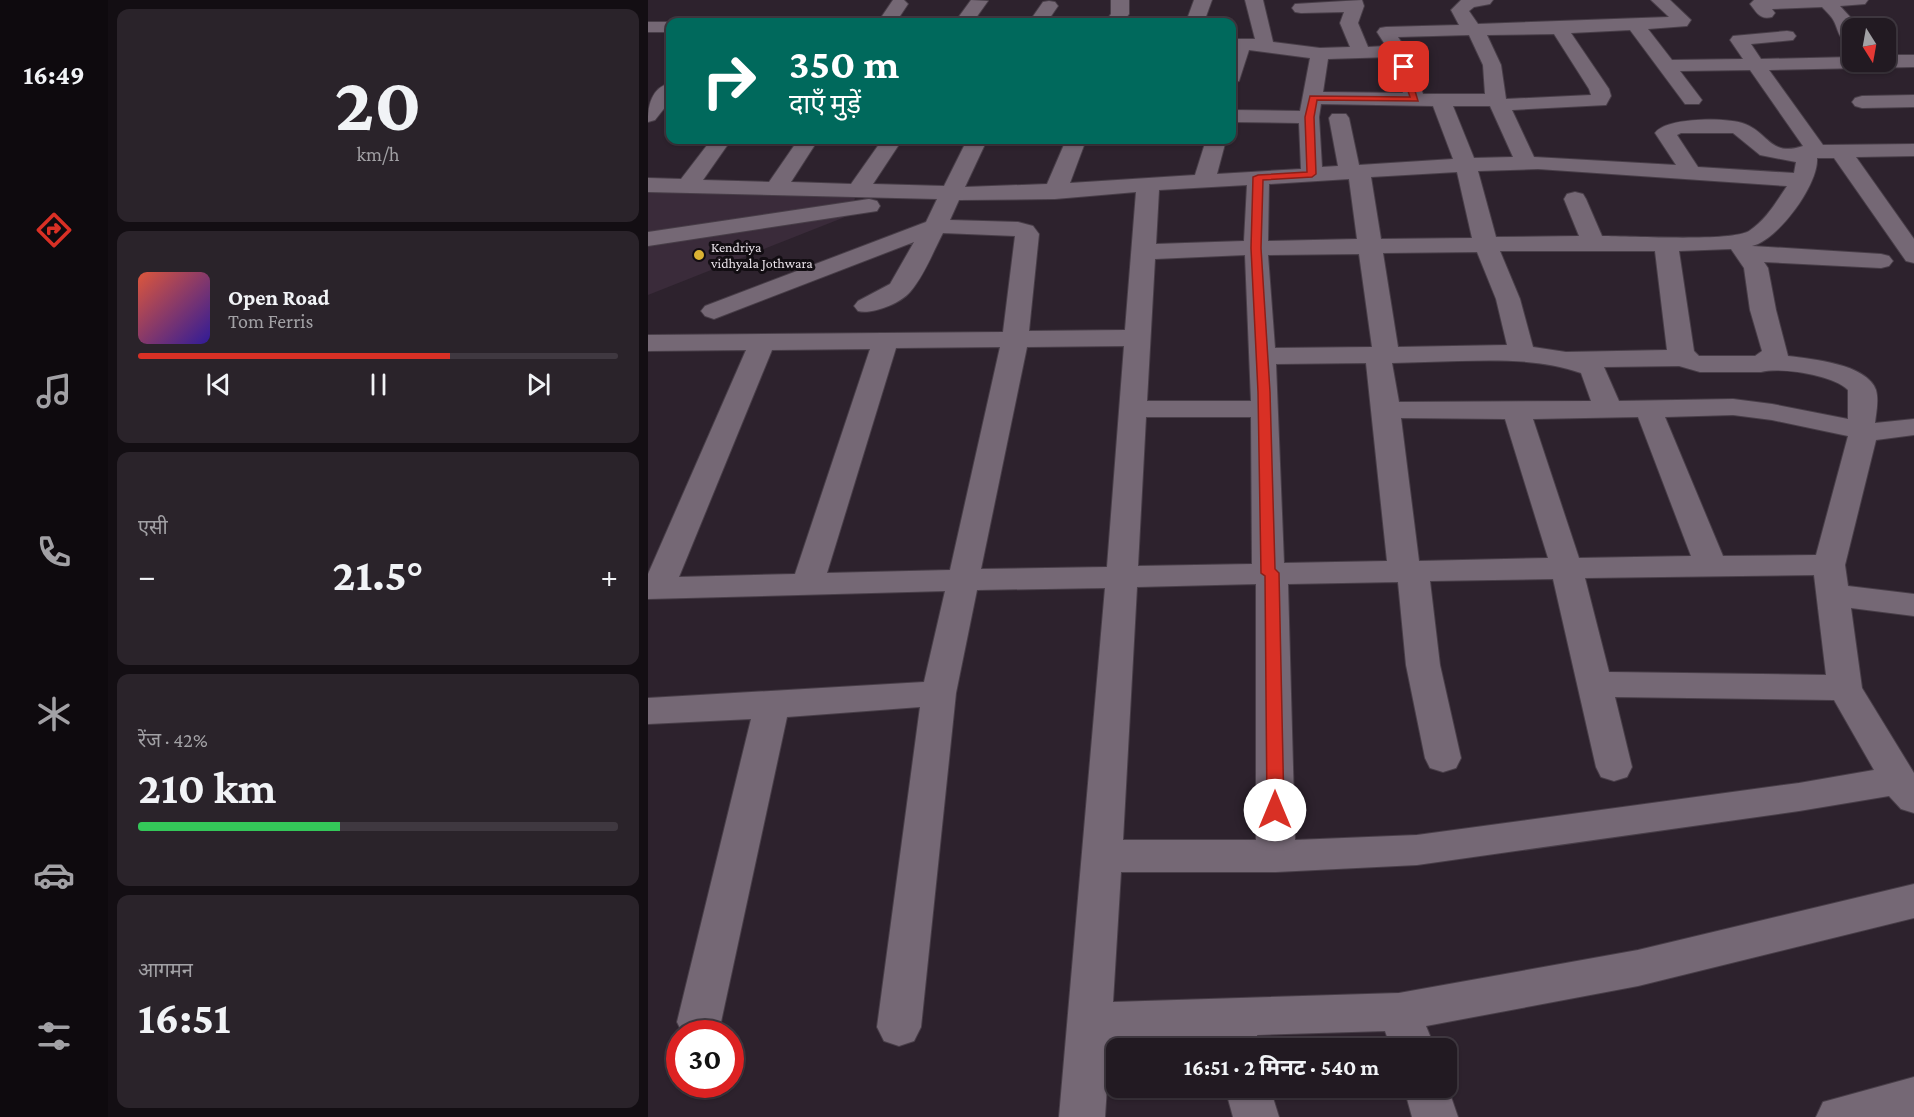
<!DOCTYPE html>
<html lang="hi">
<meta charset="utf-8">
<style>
:root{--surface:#221a22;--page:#2a232a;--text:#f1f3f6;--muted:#a2a1a5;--line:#3f3840;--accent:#d93025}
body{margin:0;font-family:"Crimson Pro","Noto Sans Devanagari",serif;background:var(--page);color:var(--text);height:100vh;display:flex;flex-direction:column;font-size:22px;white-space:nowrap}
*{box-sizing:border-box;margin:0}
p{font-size:20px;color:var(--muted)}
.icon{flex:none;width:33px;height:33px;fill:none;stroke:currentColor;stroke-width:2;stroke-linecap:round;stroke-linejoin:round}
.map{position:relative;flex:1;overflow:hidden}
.side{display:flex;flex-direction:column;gap:9px;padding:9px;background:#130e13;width:540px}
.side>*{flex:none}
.guide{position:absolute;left:18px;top:18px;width:570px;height:126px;border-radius:12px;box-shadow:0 2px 4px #0004,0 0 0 2px var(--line);background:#00695c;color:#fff;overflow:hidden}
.needle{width:39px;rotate:169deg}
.tools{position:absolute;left:1194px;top:18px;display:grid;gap:12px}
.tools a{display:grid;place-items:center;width:54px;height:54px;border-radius:12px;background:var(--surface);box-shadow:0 2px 4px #0004,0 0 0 2px var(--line);font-size:30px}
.speed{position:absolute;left:18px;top:1020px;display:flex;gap:12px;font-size:30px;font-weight:700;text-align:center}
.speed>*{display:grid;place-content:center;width:78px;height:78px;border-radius:50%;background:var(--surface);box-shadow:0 2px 4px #0004,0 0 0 2px var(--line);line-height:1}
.speed .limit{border:9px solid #d22;background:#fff;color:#111}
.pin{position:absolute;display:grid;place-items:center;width:51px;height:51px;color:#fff;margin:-26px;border-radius:12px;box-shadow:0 3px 9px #0006}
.me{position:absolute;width:66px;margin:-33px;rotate:0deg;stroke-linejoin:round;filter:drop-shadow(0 0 4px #0008)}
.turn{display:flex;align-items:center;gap:21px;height:126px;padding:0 24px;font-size:27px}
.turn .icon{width:78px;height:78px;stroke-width:2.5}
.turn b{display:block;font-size:42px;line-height:51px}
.big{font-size:45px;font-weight:700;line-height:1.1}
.side .card{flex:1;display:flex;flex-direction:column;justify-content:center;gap:9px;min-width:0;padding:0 21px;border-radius:12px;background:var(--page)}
.side .dial{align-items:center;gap:0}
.dial b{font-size:78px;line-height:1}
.song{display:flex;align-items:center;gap:18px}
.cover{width:72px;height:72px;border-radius:9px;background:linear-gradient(135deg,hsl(10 70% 55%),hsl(250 70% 35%))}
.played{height:6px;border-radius:3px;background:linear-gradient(90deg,var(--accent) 65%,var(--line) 65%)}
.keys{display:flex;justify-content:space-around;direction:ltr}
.heat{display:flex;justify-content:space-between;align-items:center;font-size:33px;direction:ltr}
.charge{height:9px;border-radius:4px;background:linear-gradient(90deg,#34c759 42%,var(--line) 0)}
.trip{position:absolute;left:458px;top:1038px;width:351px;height:60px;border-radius:12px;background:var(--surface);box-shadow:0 2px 4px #0004,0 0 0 2px var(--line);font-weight:700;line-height:60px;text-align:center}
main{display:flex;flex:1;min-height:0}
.tab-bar{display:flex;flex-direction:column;width:108px;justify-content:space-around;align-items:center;background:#0e0a0e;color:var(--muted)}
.tab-bar .icon{width:42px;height:42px}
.tab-bar .on{color:var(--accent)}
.tab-bar b{font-size:27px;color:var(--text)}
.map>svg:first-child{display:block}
</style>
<main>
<nav class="tab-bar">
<b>16:49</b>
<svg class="icon on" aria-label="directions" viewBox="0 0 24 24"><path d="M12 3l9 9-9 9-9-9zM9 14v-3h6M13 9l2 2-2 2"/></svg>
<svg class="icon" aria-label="music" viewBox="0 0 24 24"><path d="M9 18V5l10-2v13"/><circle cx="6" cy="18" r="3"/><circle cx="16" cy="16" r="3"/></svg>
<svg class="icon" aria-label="phone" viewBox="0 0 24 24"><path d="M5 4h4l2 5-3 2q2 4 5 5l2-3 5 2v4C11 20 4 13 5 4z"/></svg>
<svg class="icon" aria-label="climate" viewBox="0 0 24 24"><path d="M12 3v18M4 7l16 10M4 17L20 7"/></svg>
<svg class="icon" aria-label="car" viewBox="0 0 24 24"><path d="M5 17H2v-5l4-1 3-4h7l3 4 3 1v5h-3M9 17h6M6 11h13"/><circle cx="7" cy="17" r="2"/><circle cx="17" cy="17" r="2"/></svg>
<svg class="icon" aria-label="filters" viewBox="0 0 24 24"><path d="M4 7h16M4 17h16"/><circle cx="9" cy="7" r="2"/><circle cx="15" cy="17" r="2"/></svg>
</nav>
<section class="side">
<div class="card dial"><b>20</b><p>km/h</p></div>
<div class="card">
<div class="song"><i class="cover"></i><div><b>Open Road</b><p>Tom Ferris</p></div></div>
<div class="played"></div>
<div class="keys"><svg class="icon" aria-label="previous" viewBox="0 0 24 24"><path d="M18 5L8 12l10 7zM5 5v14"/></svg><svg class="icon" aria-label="pause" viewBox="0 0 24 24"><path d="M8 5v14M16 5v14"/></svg><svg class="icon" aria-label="next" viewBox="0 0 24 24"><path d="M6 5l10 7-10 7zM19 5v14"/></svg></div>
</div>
<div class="card"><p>एसी</p>
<div class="heat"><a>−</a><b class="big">21.5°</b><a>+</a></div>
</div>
<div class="card"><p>रेंज · 42%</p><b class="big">210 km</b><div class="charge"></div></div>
<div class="card"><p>आगमन</p><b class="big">16:51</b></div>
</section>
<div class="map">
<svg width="1266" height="1117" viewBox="0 0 1266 1117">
<rect width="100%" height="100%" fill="#2d222d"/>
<path fill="#3a2b3a" d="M209,191L202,215L0,295V192Z"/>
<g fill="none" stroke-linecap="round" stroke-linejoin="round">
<defs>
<path id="minor" d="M245,0H256L260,4L248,22H230Z
M323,0L340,1L325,22H307Z
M463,0H481V14L475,22H457L463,14Z
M546,0H564L556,22H538Z
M597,0H615L625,42L672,48L702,47L692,23L696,12L653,13L647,12L644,8L647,4L714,0L716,6L710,23L720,47L738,46L729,32L732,28L738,27L811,25L803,10L813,0H845L842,4L826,7L821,11L830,24L1021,17L1003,0H1022L1043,20L1039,26L1000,29L1024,60L1095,59L1082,40L1085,36L1139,31L1145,32L1148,36L1145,40L1103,44L1113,59L1204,57V62H1238V55H1266V67L1121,70L1175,145L1266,144V156L1208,157L1266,239V263L1258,261L1186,158H1169C1171,184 1130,240 1104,246L1233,254L1241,256L1245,261L1241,266L1233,268L1116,262L1120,268L1128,310L1140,356C1164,359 1219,364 1228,390C1231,401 1228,413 1227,423L1266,419V435L1228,440L1197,565L1200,586L1266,594V616L1203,608L1214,688L1266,773V813L1253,809L1241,796L1151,811L769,865L628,872H473L465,1002L751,993L990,950L1266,884V918L990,986L778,1026L787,1048H743L737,1031L609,1035L612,1048H568L565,1037L462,1040L457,1117H411L457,588L329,590L308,693L273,1027L266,1041L251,1046L236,1041L229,1027L272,707L139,717L73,1022L67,1034H35L29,1022L103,719L0,724V698L276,682L297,591L0,599V574L98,350L0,351V335L355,332L367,236L295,233C285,252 276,276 262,292C253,303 224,315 210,311L206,306L210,301L242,284L266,242L66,319L57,316L53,311L57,306L278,222L289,199L0,192V178L33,179L63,140H83L55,180L121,182L150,140H170L143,182L203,184L234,140H254L225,184L296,186L319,140H339L317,187L399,184L418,140H438L422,183L547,175L558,140H578L569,174L653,169L651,123L584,122V110L652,111L662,58L601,50L591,81L584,83V43L587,39H607ZM982,30L1037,104H1051L1054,100L1032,71L1102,70L1155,146C1122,157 1121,133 1097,124C1080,117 1018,117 1007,133L1028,165L886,157L864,110L958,105L963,96L961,89L923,33ZM906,34L941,89L943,95L858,99L853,65L839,35ZM821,35L835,65L837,94H775L759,51L750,37ZM743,57L755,93L675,92L680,59ZM673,104L785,106L805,159L711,165L701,118L698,114H684L681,118L690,166L674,167L671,117ZM805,106H842L865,157L826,158ZM1033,133H1085L1112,155L1148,162L1146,173L1050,167L1029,135ZM890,169L1139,186C1128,202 1118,220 1101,231C1083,242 981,236 954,236L938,199L935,194L927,192L919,194L916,199L931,236L848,237L830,171ZM809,172L824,238L733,239L723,177ZM701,179L709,239L620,241L621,184ZM599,185L596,241L508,244L511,190ZM488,192L477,330L381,331L391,234L385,226L370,222L302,220L311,200L407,199ZM1083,249L1096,268L1102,310L1114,351L1107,356H1051L1046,351L1031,251ZM852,251H1007L1019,350L918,352L885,347L872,299ZM829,252L848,299L859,345L750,347L735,253ZM711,254L724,347L627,348L620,255ZM597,255L603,401H499L507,259ZM476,346L459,567L333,569L379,347ZM352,347L302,570L179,573L248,348ZM222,349L147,574L31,577L124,350ZM810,361C851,360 893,359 933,373L943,401L751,402L744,363ZM718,363L739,561L636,563L628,364ZM1031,366L1052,372H1113C1133,367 1185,375 1200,390V419L1124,404L1085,399L971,401L956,367ZM1085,415L1124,420L1200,436L1168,555L1075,556L1017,417ZM498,417H603L604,564L490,566ZM990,417L1043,556L931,558L885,419ZM753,418L857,419L900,558L771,561ZM1166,575L1178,675L961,672L937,578ZM905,579L948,767L953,777L966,781L979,777L984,767L967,697L1186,700L1226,770L1151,783L769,835L647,840L640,584L750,582L758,665L777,758L782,768L795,772L808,768L813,758L792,665L782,581ZM608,584V840H475L489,587Z
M1106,0H1220L1217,4L1192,6L1204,19V44C1189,41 1191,28 1184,18C1181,14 1177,10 1174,7L1124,9L1127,13L1124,17C1112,20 1109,13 1102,4Z
M401,1L407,2L410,6L399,22H381L395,2Z
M0,22H26H22V32H0Z
M22,83V101L7,120L0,122C0,106 3,88 22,83Z
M1266,95V107L1214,108L1207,106L1204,102L1207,98L1214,96Z
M221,199L229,201L232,206L229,211L0,246V232Z
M1266,1077V1117H1168L1175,1102Z
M798,1082L810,1117H764L756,1088H798Z
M577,1088H622L631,1117H585Z"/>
</defs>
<use href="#minor" stroke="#483e48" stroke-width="2"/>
<use href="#minor" fill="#756875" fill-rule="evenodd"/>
</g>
<path fill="#d93025" stroke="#8d1f18" stroke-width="1.5" d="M756,65L760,67L770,101L669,100L666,117L668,174L664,177L615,180L613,248L622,392L627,569L631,573L636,810L633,814L627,816L622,814L619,810L617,576L613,573L610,392L603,248L605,177L610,175L659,172L657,117L662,96L762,97L752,67Z"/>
<circle fill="#dbb233" stroke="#120d12" stroke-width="2" cx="51" cy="255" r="6"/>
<g text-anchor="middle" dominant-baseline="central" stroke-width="6" stroke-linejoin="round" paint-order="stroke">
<g font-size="14" fill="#e8e1e8" stroke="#120d12" text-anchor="start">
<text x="63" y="247">Kendriya<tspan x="63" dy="16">vidhyala Jothwara</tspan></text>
</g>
</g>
</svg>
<div class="tools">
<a><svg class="needle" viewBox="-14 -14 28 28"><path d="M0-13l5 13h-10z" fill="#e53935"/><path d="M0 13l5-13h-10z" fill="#a2a1a5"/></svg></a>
</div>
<div class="speed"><div class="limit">30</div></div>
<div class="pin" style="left:756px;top:67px;background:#d93025"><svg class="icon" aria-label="arrive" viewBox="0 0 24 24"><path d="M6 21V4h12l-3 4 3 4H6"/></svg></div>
<svg class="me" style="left:627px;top:810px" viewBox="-20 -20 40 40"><circle r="19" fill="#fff"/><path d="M0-13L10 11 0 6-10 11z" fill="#d93025"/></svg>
<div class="trip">16:51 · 2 मिनट · 540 m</div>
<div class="guide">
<div class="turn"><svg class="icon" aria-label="right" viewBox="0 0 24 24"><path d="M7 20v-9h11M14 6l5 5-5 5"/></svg><div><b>350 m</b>दाएँ मुड़ें</div></div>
</div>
</div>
</main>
